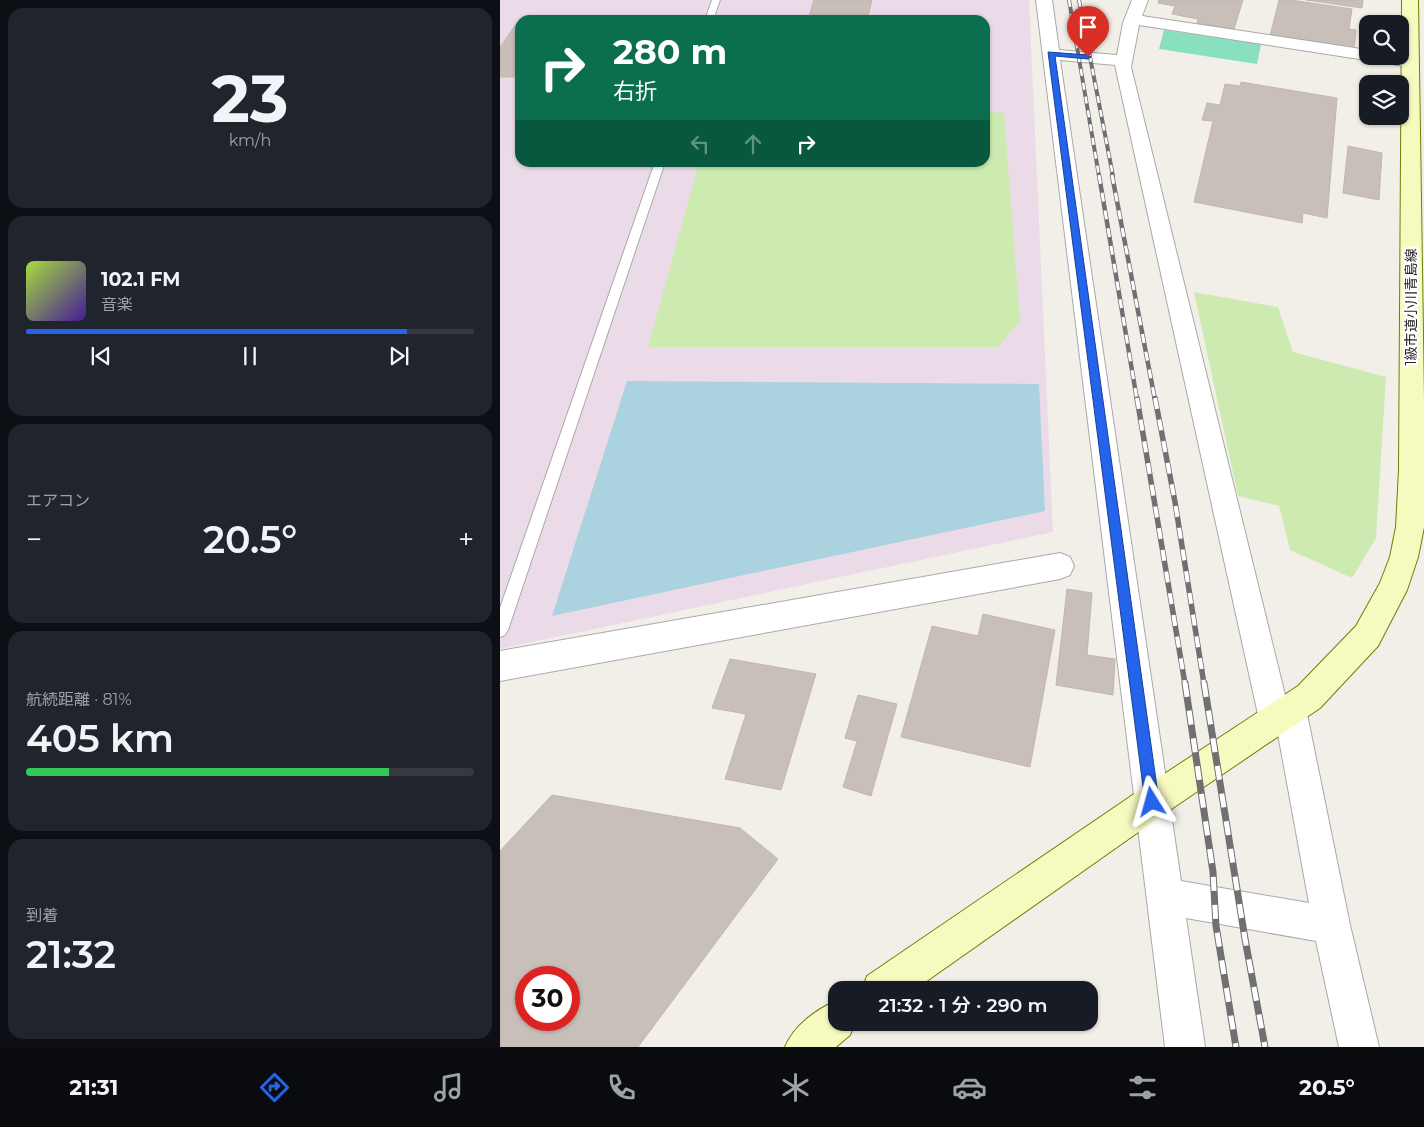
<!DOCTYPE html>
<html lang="ja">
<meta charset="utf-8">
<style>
:root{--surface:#171b24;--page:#20242c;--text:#f1f3f6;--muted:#9ea1a6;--line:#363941;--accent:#2563eb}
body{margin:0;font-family:Montserrat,"Noto Sans JP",sans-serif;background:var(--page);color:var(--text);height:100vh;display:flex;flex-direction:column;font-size:19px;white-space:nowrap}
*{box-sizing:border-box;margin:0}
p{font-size:16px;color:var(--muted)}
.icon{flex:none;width:28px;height:28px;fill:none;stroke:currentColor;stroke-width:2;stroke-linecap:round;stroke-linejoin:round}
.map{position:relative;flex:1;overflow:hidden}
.drawer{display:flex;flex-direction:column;gap:8px;padding:8px;background:#0d0f14;width:500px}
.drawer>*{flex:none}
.banner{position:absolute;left:15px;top:15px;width:475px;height:152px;border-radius:15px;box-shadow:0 1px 4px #0004;background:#0b6e4f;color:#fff;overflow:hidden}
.controls{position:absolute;left:859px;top:15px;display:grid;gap:10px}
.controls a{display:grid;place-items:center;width:50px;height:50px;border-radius:10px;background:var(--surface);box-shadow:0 1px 4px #0004;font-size:25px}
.speed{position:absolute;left:15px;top:966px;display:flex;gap:10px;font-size:25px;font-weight:700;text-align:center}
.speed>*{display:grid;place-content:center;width:65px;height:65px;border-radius:50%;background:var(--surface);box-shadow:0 1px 4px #0004;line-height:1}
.speed .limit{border:8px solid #d22;background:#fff;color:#111}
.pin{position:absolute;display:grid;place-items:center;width:42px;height:42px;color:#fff;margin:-51px -21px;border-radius:50% 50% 50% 0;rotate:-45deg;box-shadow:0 0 5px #0007}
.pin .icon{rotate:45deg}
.me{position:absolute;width:55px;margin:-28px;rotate:352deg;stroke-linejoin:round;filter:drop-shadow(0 0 4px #0008)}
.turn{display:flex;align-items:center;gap:18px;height:105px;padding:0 15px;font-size:22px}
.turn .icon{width:65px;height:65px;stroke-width:2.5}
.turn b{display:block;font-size:35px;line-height:42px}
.lanes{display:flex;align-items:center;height:48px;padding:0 15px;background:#0003;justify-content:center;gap:25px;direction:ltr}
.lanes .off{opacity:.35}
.big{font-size:38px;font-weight:600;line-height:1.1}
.drawer .widget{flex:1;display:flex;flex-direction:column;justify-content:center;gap:8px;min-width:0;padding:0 18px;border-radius:15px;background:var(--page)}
.drawer .dial{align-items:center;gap:0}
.dial b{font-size:65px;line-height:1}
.song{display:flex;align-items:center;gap:15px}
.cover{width:60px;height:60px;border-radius:8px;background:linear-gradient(135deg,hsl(80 70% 55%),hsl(260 70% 35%))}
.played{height:5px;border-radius:2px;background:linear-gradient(90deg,var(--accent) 85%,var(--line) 85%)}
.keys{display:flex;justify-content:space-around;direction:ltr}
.heat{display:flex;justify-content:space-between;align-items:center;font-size:28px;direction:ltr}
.charge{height:8px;border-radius:4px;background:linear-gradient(90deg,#34c759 81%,var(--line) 0)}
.trip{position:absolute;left:328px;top:981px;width:270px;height:50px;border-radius:15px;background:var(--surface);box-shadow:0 1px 4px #0004;font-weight:600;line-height:50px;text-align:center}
.tabs{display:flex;height:80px;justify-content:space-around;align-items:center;background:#090b0e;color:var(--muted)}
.tabs .icon{width:35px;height:35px}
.tabs .on{color:var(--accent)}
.tabs b{font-size:22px;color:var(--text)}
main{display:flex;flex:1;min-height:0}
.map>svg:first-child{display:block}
</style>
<main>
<section class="drawer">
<div class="widget dial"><b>23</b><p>km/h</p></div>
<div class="widget">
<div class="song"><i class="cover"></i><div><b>102.1 FM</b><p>音楽</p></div></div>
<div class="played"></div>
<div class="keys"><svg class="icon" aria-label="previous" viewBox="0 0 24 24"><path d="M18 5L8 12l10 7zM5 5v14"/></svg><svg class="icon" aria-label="pause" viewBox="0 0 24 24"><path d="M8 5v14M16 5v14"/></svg><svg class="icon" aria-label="next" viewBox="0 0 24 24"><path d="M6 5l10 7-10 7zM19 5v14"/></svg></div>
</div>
<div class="widget"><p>エアコン</p>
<div class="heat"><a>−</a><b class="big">20.5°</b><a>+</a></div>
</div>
<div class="widget"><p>航続距離 · 81%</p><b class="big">405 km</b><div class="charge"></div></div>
<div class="widget"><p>到着</p><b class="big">21:32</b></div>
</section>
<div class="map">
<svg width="924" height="1047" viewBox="0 0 924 1047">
<rect width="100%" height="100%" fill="#f2efe9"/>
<path fill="#ebdbe8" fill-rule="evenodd" d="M0,0H529L553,532L0,649ZM20,20H485V162H20Z"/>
<path fill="#cdebb0" d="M485,112L504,113L520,321L498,347H148L199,163L485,162Z
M694,292L778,307L793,352L886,377L876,538L852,578L790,550L779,506L738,496Z"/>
<path fill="#88e0be" d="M664,30L761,44L757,64L659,49Z"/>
<path fill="#aad3df" d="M127,381L539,384L545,511L52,616Z"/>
<path fill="#c7bfb8" stroke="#c4b6ab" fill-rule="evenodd" d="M314,0H372L367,20H308Z
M659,0H743L734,29L697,23L698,19L672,14L675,6L658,3Z
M779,0H791L852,9L849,29L856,30L854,50L770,36Z
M806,0H863L862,8Z
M84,17H108L107,20H82Z
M17,23H20V69L14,77H0V47Z
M741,82L837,98L827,218L803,213L802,223L694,202L713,121L702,120L707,103L720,105L725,84L740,86Z
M848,146L882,153L879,200L843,193Z
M567,589L592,593L587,655L615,659L613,695L556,685Z
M483,614L555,630L530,767L401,737L432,626L478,636Z
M230,659L316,674L281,790L225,779L246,714L212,708Z
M358,695L397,704L371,796L343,787L357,741L345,738Z
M52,795L240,828L278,859L138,1047H0V851ZM26,978H69V1020H26Z"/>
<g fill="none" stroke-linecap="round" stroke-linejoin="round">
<defs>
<path id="lane" d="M212,0H220L213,20H205Z
M155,162H165L8,630L5,635L0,637V608Z"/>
<path id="street" d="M536,0H552L559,50L617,55L623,23L632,0H648L642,16L868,50V56C885,56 900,54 917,58L919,62L917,66L911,67L639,25L631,67L785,695L790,693L801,698L806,709L850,925L879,1047H839L816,941L686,918L705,1047H665ZM560,60L615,65L759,719L764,730L775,735L778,734L809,903L681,881Z
M560,553L570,557L574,566L570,575L560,579L0,681V651Z"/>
<path id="secondary" d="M902,0H918L924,401V527L918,557L907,590L878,646L820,708L664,814L414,990H362L367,976L640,790L798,686L856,626L880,583L890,557L896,527L899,470Z
M336,1001V1022H355L350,1035L336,1047H285C294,1026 315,1010 336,1001Z"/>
</defs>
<use href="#lane" stroke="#a9a9a9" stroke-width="2"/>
<use href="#street" stroke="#a9a9a9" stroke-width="2"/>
<use href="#secondary" stroke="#707d05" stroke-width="2"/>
<use href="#lane" fill="#fff" fill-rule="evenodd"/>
<use href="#street" fill="#fff" fill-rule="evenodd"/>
<use href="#secondary" fill="#f7fabf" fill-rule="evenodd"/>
<defs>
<path id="rail-far3" d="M569,0L599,176
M579,0L613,176"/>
<path id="rail-far2" d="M599,175L637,400
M612,175L655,400"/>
<path id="rail-far1" d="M637,398L685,684
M655,398L675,502L704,684"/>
<path id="rail" d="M685,683L713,872L716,926L736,1047
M704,683L745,939L765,1047"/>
</defs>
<use href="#rail-far3" stroke="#707070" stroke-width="4"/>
<use href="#rail-far2" stroke="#707070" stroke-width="4.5"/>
<use href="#rail-far1" stroke="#707070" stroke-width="5.5"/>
<use href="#rail" stroke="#707070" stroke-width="7"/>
<use href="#rail-far3" stroke="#fff" stroke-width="2.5" stroke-dasharray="7" stroke-linecap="butt"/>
<use href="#rail-far2" stroke="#fff" stroke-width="3" stroke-dasharray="9" stroke-linecap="butt"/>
<use href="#rail-far1" stroke="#fff" stroke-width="4" stroke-dasharray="11" stroke-linecap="butt"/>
<use href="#rail" stroke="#fff" stroke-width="5" stroke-dasharray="14" stroke-linecap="butt"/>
</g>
<path fill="#2563eb" stroke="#184099" d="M548,52L588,55L591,57L588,59L555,56L659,802L657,807L652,809L647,807L645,802Z"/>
<g text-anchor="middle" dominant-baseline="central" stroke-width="4.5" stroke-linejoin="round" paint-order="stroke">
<g font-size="14" fill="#222" stroke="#fff">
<text transform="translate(911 307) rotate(-90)">1級市道小川青島線</text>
</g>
</g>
</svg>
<div class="controls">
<a><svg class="icon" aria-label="search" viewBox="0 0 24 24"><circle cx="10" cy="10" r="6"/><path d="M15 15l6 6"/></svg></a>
<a><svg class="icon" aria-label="layers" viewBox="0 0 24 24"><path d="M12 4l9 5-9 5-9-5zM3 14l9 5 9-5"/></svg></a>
</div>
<div class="speed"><div class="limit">30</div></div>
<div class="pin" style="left:588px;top:57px;background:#d93025"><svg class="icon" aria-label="arrive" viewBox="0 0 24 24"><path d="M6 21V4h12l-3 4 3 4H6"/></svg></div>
<svg class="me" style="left:652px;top:802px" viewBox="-20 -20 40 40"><path d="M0-17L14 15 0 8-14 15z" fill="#2563eb" stroke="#fff" stroke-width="4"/></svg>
<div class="trip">21:32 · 1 分 · 290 m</div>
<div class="banner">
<div class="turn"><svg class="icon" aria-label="right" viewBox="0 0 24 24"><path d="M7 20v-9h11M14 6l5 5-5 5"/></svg><div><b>280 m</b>右折</div></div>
<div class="lanes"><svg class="icon off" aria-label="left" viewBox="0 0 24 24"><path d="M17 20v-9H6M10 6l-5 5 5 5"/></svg><svg class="icon off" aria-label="ahead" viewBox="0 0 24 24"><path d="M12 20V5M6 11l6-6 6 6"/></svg><svg class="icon" aria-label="right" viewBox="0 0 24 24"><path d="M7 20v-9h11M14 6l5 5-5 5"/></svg></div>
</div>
</div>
</main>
<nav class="tabs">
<b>21:31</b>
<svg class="icon on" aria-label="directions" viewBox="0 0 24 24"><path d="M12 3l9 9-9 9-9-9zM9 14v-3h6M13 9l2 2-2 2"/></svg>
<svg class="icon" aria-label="music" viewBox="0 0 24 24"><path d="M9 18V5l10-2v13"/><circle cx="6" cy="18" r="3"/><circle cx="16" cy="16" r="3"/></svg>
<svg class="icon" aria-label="phone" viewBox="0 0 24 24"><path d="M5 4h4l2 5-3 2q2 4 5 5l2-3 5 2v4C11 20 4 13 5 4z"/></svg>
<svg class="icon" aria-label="climate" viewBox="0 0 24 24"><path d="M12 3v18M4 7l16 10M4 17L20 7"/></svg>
<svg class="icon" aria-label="car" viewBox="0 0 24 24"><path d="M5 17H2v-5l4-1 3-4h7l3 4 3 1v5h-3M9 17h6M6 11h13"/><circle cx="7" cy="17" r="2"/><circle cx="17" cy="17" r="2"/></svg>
<svg class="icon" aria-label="filters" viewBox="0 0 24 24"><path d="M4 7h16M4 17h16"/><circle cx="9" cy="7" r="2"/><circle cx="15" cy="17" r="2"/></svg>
<b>20.5°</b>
</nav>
